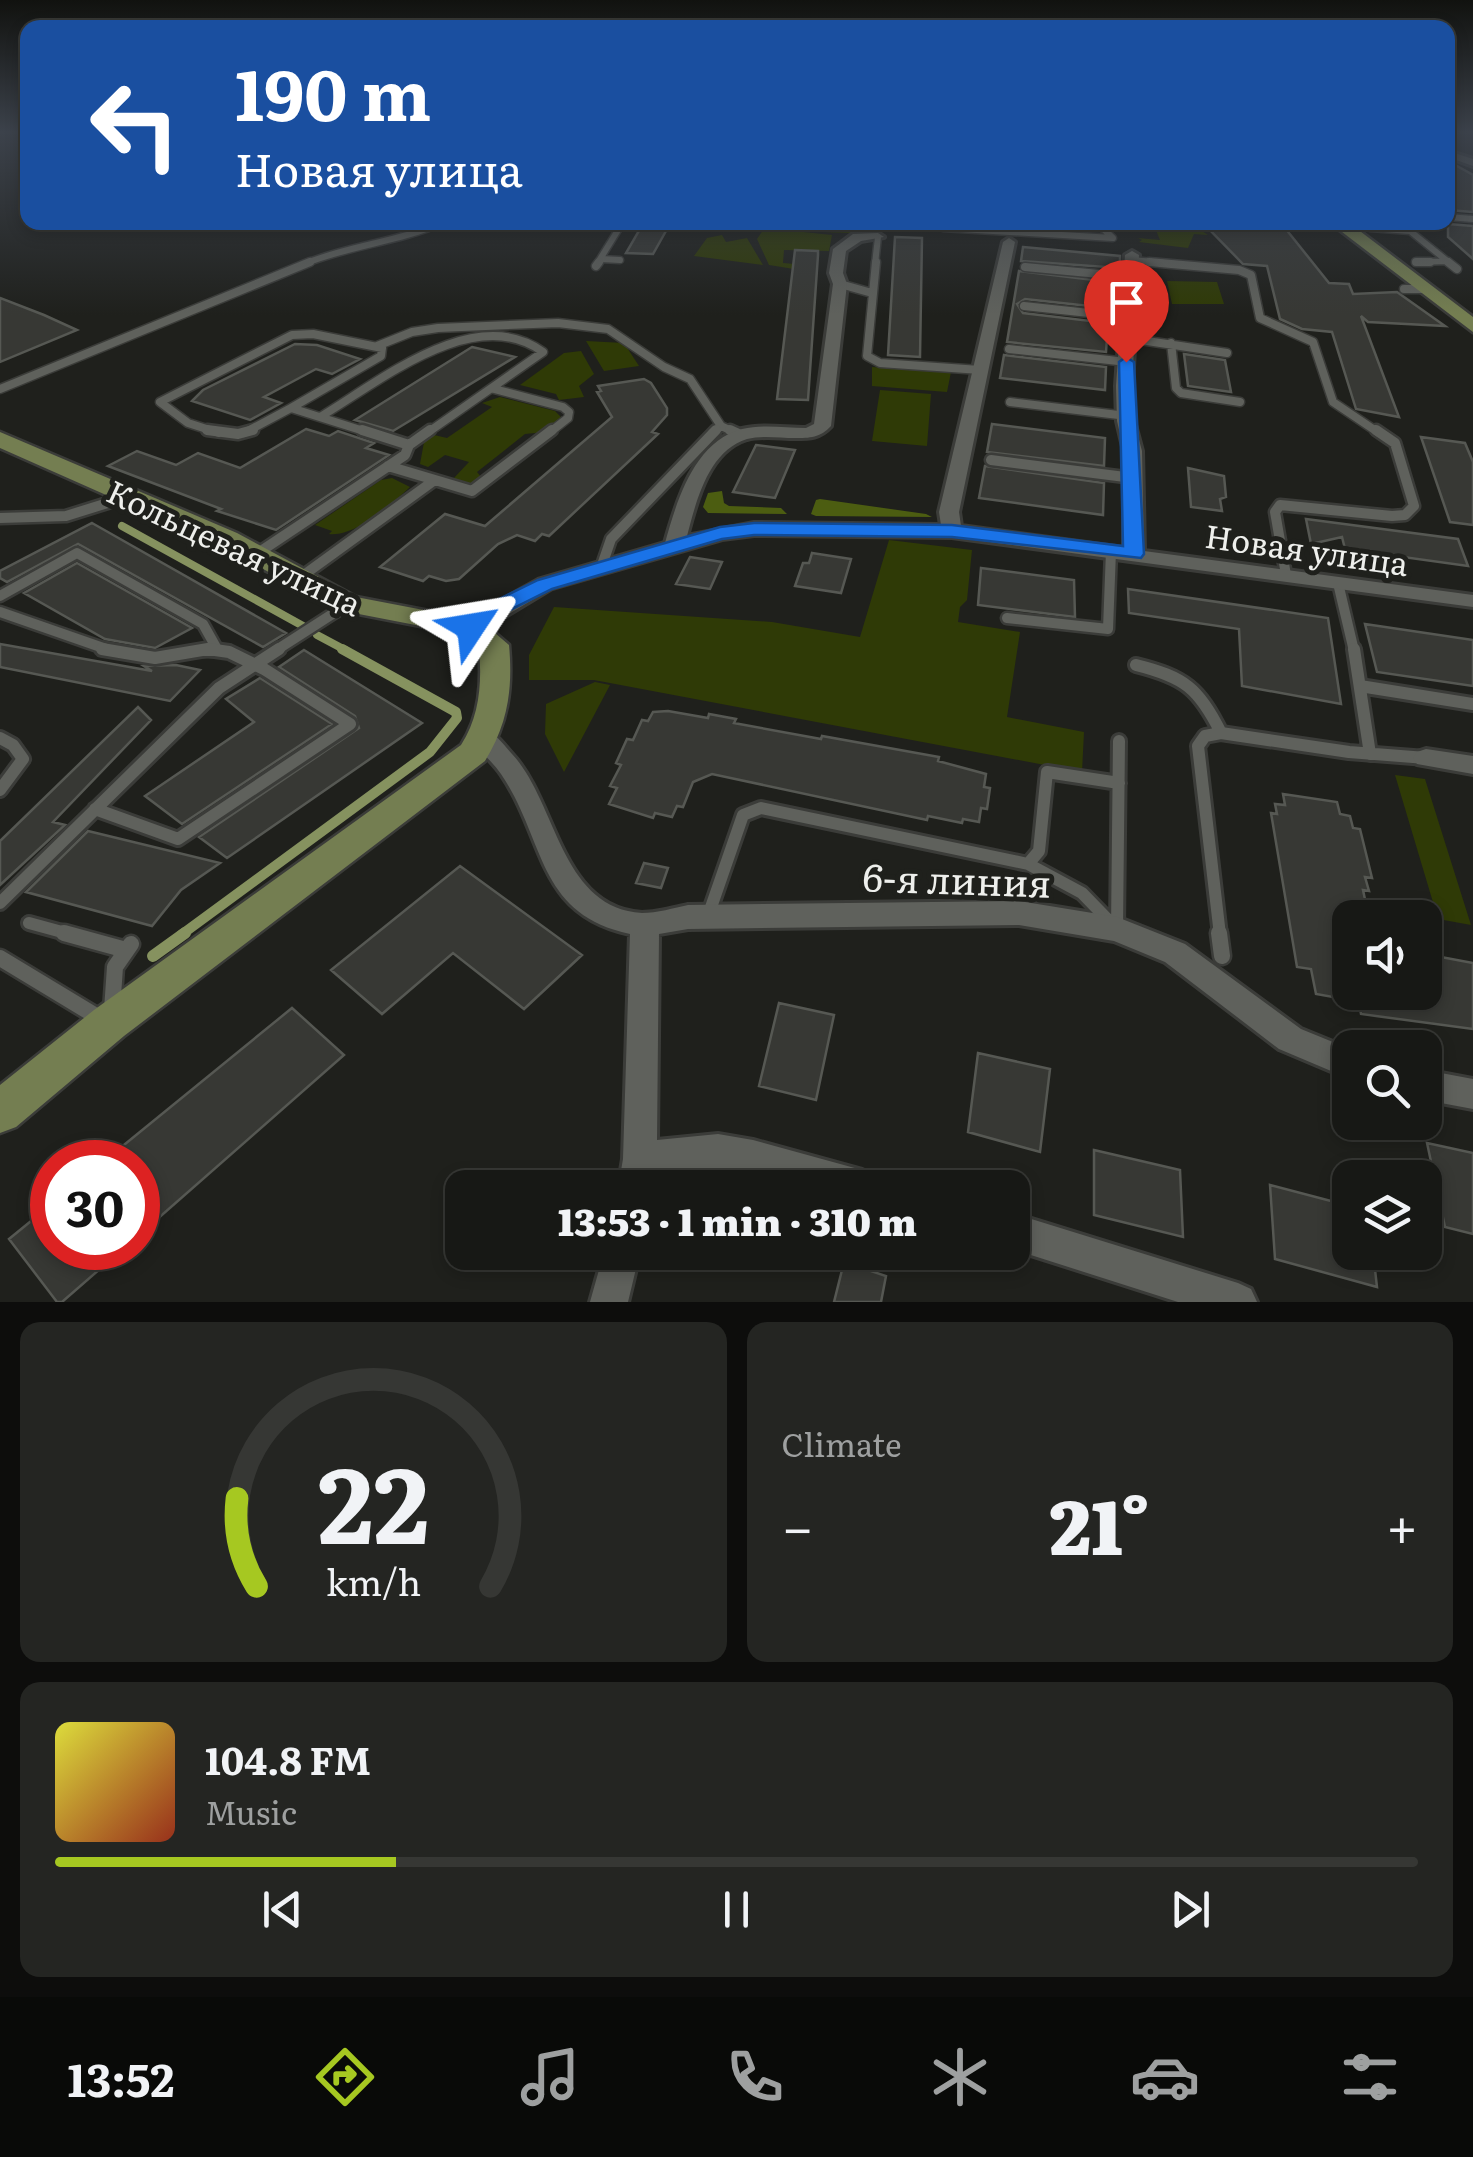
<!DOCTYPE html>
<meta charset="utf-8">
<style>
:root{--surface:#171815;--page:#242522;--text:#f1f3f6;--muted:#9ea0a0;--line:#363734;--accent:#a6c821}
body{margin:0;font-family:Literata,serif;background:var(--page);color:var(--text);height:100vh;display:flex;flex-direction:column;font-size:38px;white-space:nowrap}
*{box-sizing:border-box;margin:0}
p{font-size:32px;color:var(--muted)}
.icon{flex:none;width:55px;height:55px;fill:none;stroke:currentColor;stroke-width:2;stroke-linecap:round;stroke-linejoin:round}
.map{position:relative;height:1302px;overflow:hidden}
.drawer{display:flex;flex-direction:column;gap:20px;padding:20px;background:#0d0d0c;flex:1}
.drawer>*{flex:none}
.banner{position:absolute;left:20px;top:20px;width:1435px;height:210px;border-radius:20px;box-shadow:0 5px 15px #0003,0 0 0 2px var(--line);background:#1a4fa0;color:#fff;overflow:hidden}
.tools{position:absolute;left:1332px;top:900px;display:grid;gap:20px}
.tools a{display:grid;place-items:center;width:110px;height:110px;border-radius:20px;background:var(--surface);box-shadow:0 5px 15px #0003,0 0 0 2px var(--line);font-size:50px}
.speed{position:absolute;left:30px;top:1140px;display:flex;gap:20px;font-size:50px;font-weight:700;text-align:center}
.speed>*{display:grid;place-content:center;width:130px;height:130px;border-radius:50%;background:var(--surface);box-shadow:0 5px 15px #0003,0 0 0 2px var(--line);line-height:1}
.speed .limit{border:15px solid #d22;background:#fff;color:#111}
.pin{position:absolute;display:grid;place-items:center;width:85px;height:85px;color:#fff;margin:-102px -42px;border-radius:50% 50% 50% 0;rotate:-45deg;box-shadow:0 0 10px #0007}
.pin .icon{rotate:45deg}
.me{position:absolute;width:110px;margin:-55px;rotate:57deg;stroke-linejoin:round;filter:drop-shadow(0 0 8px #0008)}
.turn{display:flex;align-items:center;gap:35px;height:210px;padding:0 50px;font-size:45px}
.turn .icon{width:130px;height:130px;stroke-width:2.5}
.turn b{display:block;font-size:70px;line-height:85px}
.big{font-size:75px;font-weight:800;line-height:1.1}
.drawer .widget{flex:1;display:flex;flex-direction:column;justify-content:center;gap:15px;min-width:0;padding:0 35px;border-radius:20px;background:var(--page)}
.drawer .dial{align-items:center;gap:0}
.dial svg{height:260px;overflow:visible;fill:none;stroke:var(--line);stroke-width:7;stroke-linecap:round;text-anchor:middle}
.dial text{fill:var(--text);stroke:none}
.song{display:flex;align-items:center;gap:30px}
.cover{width:120px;height:120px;border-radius:15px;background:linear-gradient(135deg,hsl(60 70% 55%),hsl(10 70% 35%))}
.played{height:10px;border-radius:5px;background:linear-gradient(90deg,var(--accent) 25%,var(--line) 25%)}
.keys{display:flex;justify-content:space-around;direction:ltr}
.heat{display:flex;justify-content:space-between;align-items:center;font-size:55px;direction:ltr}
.drawer .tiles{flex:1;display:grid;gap:20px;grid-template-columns:1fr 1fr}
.widget:last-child{grid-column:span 2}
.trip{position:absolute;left:445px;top:1170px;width:585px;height:100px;border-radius:20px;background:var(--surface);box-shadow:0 5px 15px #0003,0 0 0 2px var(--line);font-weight:800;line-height:100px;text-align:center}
.dock{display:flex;height:160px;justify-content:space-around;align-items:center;background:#090a08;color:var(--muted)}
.dock .icon{width:70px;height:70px}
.dock .selected{color:var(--accent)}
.dock b{font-size:45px;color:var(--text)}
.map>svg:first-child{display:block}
</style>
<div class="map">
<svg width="1473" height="1302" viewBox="0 0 1473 1302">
<rect width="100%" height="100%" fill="#1f201c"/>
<path fill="#2f3a06" d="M768,223L869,225L876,223L875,234L794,231L832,235L829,251L784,250L783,263L795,264L794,269L769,265L757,239Z
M1153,223H1190L1208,235L1194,234L1188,248L1139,242L1142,240L1138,238L1160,240Z
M722,235L726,242L747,238L763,265L694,256L707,238Z
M1167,281L1217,282L1224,304H1172Z
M586,341L624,343L639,366L604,371Z
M581,351L594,374L579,386L584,397L559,400L556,394L520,385L564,353Z
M872,367L951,372L947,392L872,386Z
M880,390L931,394L927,446L872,441Z
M500,397L555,411L561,417L545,432L525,434L477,472L482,478L473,485L453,479L469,462L445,455L428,467L420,464L424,442L434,435L447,438L492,407L482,403Z
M392,478L410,487C391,505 355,537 329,534L332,531L315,525L381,480Z
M889,540L972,550L967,600L960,607L958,622L1020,632L1007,717L1084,732L1082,772L594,680H529V655L554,607L772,622L860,637Z
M595,682L610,685L564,772L545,734L546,704Z
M1395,775L1425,779L1471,925L1438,919Z"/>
<path fill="#4c5d11" d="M722,491L724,503L729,506L781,508L787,514L708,513L703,507L708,493Z
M820,499L926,514L932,517L816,516L811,514L816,500Z"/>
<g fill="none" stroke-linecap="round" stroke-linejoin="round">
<path stroke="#86925f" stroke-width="8" d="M122,526L303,626
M317,635L347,651"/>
<path stroke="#86925f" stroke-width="10" d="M181,935L430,752L457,718L456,712L342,649"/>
<path stroke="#86925f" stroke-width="12" d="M153,956L185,933"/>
</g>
<path fill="#373834" stroke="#565853" stroke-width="2.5" d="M1448,161L1473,175V212L1448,210Z
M644,222H671L653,254L626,253Z
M1281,223L1329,283L1349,284L1353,294L1397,292L1445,326L1368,322L1361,316L1399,417L1356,409L1332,332L1302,329L1280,319L1267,266L1243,264L1204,224Z
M1448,224L1473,226V259L1448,237Z
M895,237L922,238L920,357L888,355Z
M1023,247L1120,256V268L1021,261Z
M795,250L818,251V255L808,400L777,399Z
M1019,271L1119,283L1118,299L1109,298L1108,308L1025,299L1017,304L1023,313L1108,323L1106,352L1007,342Z
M0,298L44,315L77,330L0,362Z
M295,344L317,345L360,359L332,374L316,369L264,397L281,403L250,420L192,401L203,390Z
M472,347L515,357L393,431L355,420Z
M1184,354L1225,360L1231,392L1188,386Z
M1004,355L1106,367L1105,390L1000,378Z
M644,379L651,383L667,408V415L652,432L658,434L549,536L542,534L535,541L517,535L498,544L459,579L446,581L429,576L423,581L380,567L445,514L485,526L612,417L597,392L601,391L598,386Z
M992,424L1105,438L1104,466L987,452Z
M306,429L329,436L338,431L374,443L366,448L389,455L276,530L217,511L221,509L108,466L137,451L176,465L198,453L240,468Z
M1421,437L1465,443L1473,462V525L1450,522Z
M756,445L795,450L775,498L733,492Z
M985,466L1104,483L1103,515L979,498Z
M1188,468L1224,476L1226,497L1220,499L1222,511L1191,507Z
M1306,519L1458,539L1468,566L1345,549L1342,537L1311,544Z
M92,523L286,633L263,647L78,544L7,582L0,578V571Z
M812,553L851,559L841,593L795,586L803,563H809Z
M690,557L722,562L710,589L676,584Z
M77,563L192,628L155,648L105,639L24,593Z
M981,568L1074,580L1075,617L978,605Z
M1128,589L1328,618L1341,704L1242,686L1239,629L1129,613Z
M1365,624L1473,640V686L1377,672Z
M0,644L152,671L144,666L176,665L200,670L170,701L0,667Z
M304,650L422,723L227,858L199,837L359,728L355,716L279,667Z
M260,678L332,724L182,824L145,796L254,722L226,699Z
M138,707L151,720L53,822L65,825L0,885V841Z
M668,711L708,718L709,714L736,719L734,723L821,739L822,736L939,757L938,761L986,774L984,787L990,788L987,809L981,808L979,822L963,819L962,823L928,816L927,820L712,774L693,782L683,807L677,806L672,817L655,813L653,818L609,804L617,788L610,786L621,765L616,763L627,739L633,740L642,720L648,721L653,712Z
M1283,794L1337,802L1340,814L1350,816L1353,828L1360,829L1372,878L1365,877L1369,891L1363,890L1369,918H1350V1000L1316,994L1311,969L1297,967L1271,813L1277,814L1275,804L1285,805Z
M88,831L220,863L181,890L152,926L26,892Z
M644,863L668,868L661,888L636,883Z
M460,866L582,955L524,1009L453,953L382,1014L331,970Z
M1425,954L1473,963V1029L1361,1014L1357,992H1425Z
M779,1003L834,1015L816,1100L759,1086Z
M292,1008L344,1055L138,1236V1162H103Z
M978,1053L1050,1069L1040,1152L968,1132Z
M1427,1143L1473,1153V1234L1445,1227Z
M1094,1150L1180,1170L1183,1237L1094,1215Z
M1270,1185L1350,1206V1252H1373L1377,1287L1275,1259Z
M52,1204V1248H124L62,1302H57L9,1239Z
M844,1262L886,1276L881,1302H834Z"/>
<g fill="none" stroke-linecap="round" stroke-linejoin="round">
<defs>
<path id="lane-far4" d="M1448,217L1473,219
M933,222L943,228L1113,238L1099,225
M1051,222H1100
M1370,228L1410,231L1451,264
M601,259L620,260
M1132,260L1175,264
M1416,262L1448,261
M304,264C350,245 399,242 444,222
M597,264L623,222
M875,264L878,237"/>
<path id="lane-far3" d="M876,262L867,356L880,363L980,370
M1149,262L1239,270L1251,275L1260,318L1313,342L1333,402L1379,433
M1416,262H1430
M1448,262L1457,269
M596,266L599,262
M1025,267L1131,277
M840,284L872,293
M1404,289H1425
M1024,306L1126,317
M1127,338L1227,353
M1171,343L1176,388L1181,393L1240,402
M377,346L412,332L438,328L558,323L608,329L664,367L690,379L721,426
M1009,349L1127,362
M0,389L310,262
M494,389L563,407L569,412L568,418L549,433
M1010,402L1127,416
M291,408L370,433
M320,417C379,382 475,302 543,352L427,433
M219,433L188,423L160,402L292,335L313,334L382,348L381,356L291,408
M244,433L291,408
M712,433L721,426L736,433"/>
<path id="lane-far2" d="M207,430L238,434L253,430
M362,430L409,445
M730,430L741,435
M991,460L1133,478
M388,466L472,491L552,430
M0,518L66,516L130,496
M258,553L405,455L409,445L430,430
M601,568L611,539L716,430
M1286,575L1275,512L1280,505L1392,516L1405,515L1414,506L1395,443L1376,430
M301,577L432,482
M1338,583L1354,651
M0,596L77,553L203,624L217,649
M0,612L112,651
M1007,618L1108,629L1111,551
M194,651H226
M275,651L348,604"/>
<path id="lane-far1" d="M1354,649L1370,754
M1136,665C1184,677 1199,688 1221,733
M1360,686L1473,704
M0,738L13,745L23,759L0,790
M95,809L178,839L350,724L264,669L229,652L208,649L155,658L102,649
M1028,864L1039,851L1047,772L1119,783
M0,903L219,688L279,649
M708,916L743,815L761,808L1028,864L1082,893L1114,926
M29,923L73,935
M1117,929L1119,741
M1220,935L1198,746L1205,736L1221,733L1349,752L1426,758"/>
<path id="lane" d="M64,933L126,950
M1219,933L1222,956
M0,958L101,1019
M112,1010L115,967L131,944"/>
<path id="street" d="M1448,151L1473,159V166L1448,157Z
M853,234L878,233L884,237L861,241L846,251L843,273L847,284L831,426C820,438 810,438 795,438C780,438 762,435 747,439C708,451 696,502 687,536L754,523L941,525L939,512L1003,242L1009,238L1015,242L959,512L961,526L1124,548V451L1117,421L1116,386L1125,255L1132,251L1139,255L1132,386L1134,421L1142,451L1144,551L1473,595V607L952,537L754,535L722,539L552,588L479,632H463L460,627L463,622L538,580L665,543C677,500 694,442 742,429C763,424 785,428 806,428L814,424L833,284L829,273L833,249Z
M483,729C496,733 503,744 512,754C557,802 560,908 642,913C657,913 674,908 688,905L1019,901L1117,917L1185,944L1301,1029L1350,1049V1079L1279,1049L1165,962L1114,941L1019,925L688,929L659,934L657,1140L718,1134L753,1140L862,1170L874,1176L879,1188H800L718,1168L655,1174L653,1188H618L623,1159L630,934C536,914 546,840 501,774C492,761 479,751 471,738L474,732Z
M1426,749L1473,756V774L1417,764L1413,758L1417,752Z
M1425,1070L1473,1079V1109L1425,1100Z
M1012,1213L1238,1283L1251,1289L1257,1302H1178L1012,1249Z
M604,1252H640L628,1302H590Z"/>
<path id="secondary" d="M1329,222H1348L1473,317V332Z
M0,432L237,533L356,597L481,621L509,645C513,689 508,723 485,761L124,1036L16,1127L0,1133V1085L94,1010L461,745C480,716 482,682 479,648L462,634L338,610L219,545L0,448Z"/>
</defs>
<use href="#lane-far4" stroke="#3b3c39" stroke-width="9"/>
<use href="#lane-far3" stroke="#3b3c39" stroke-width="11"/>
<use href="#lane-far2" stroke="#3b3c39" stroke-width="15"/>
<use href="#lane-far1" stroke="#3b3c39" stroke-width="18"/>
<use href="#lane" stroke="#3b3c39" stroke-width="21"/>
<use href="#street" stroke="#3b3c39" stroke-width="6"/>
<use href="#secondary" stroke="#3b3c39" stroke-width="5"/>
<use href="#lane-far4" stroke="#5f615c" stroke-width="6"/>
<use href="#lane-far3" stroke="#5f615c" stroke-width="8"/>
<use href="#lane-far2" stroke="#5f615c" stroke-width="10"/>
<use href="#lane-far1" stroke="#5f615c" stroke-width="12"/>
<use href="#lane" stroke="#5f615c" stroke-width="16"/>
<use href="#street" fill="#5f615c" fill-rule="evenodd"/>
<use href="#secondary" fill="#747e51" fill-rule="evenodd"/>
</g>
<linearGradient id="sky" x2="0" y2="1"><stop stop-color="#11120f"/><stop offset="0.42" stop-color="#3c424b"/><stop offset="1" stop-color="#3c424b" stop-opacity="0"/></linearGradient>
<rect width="1473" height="315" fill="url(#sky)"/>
<path fill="#1a73e8" stroke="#114b97" stroke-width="2.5" d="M1126,357L1134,362L1144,554L1141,558L952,537L754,535L722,539L552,589L504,613L479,632H463L460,627L489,604L538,580L720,527L754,523L952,525L1123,546L1119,362Z"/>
<g text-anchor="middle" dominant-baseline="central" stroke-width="10" stroke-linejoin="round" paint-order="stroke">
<g font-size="32" fill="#eeefec" stroke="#1f201c">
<text transform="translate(235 546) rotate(25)">Кольцевая улица</text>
<text transform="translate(1307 548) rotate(8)">Новая улица</text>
</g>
<g font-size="38" fill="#eeefec" stroke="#1f201c">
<text transform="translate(957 878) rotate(2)">6-я линия</text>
</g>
</g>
</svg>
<div class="tools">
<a><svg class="icon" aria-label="sound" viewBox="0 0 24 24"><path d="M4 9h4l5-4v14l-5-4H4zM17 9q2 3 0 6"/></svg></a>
<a><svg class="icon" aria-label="search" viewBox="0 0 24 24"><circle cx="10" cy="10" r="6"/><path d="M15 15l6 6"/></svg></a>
<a><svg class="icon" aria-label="layers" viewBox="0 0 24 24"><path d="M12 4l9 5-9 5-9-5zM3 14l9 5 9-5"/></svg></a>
</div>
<div class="speed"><div class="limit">30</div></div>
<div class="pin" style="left:1126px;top:362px;background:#d93025"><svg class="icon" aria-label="arrive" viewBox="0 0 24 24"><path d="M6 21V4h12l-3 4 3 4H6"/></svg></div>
<svg class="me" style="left:471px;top:627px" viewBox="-20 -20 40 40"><path d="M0-17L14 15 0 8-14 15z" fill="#1a73e8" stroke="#fff" stroke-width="4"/></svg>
<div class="trip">13:53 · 1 min · 310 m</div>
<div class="banner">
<div class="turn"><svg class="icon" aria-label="left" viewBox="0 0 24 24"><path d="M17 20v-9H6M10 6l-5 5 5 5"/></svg><div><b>190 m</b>Новая улица</div></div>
</div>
</div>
<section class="drawer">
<div class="tiles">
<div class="widget dial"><svg viewBox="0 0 100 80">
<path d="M14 69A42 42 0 1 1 86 69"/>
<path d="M14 69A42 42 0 0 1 8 42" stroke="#a6c821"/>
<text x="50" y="56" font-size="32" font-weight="700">22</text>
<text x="50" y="72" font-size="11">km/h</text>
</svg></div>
<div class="widget"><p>Climate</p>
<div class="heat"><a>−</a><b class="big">21°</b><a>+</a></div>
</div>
<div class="widget">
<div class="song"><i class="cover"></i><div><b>104.8 FM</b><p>Music</p></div></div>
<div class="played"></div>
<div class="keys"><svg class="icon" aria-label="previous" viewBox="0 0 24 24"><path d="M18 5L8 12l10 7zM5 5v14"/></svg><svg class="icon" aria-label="pause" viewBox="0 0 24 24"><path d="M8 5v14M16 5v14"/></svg><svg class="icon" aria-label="next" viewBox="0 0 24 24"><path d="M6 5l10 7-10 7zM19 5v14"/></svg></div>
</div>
</div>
</section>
<nav class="dock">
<b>13:52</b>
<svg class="icon selected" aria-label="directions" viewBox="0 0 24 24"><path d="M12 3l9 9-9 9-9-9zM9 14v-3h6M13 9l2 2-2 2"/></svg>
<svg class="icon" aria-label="music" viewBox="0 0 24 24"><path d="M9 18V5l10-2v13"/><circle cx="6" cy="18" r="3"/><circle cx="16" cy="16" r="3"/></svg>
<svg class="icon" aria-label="phone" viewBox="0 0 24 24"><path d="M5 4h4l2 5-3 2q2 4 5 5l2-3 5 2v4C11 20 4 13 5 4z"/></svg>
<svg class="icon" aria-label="climate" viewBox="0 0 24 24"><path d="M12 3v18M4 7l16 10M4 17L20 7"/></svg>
<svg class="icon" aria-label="car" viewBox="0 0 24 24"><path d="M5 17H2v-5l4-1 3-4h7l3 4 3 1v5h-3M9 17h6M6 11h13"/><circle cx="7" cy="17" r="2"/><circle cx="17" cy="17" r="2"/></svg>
<svg class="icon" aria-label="filters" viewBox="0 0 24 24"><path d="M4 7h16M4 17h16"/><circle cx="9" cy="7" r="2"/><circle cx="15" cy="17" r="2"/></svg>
</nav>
